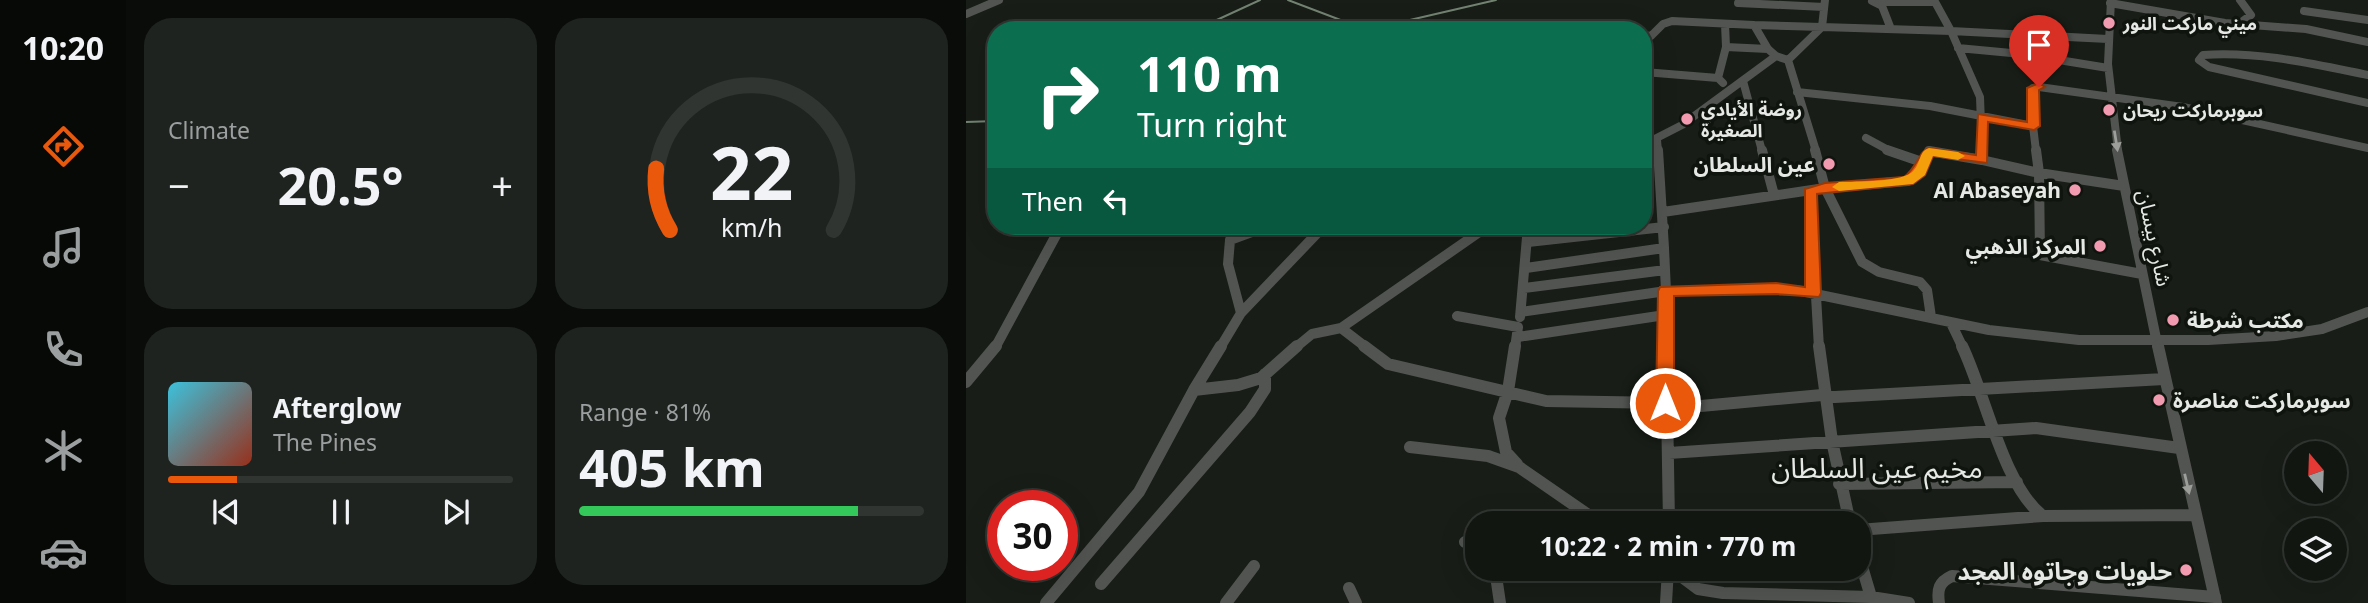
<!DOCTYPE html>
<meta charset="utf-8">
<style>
:root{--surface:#121611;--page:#1f231f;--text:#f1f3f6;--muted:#9c9f9f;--line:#313531;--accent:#ea580c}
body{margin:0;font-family:"Noto Sans","Noto Sans Arabic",sans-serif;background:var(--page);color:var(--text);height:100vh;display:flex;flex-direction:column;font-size:26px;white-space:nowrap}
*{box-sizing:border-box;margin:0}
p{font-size:23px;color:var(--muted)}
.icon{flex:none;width:38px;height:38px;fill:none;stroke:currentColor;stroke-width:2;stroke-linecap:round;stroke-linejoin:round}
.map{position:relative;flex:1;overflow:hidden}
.sheet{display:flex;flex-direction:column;gap:18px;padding:18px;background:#0a0c09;width:840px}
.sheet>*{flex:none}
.hud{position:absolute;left:21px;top:21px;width:665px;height:214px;border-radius:28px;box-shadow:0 7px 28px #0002,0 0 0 2px var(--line);background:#0b6e4f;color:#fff;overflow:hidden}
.needle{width:46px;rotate:341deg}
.buttons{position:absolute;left:1318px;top:441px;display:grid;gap:14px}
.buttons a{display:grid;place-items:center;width:63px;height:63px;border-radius:50%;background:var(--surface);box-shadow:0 7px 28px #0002,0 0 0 2px var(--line);font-size:35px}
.speed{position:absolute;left:21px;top:490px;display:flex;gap:14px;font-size:35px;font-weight:700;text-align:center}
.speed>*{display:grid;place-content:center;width:91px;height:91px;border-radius:50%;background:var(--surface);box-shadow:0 7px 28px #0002,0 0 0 2px var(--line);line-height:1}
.speed .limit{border:10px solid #d22;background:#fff;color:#111}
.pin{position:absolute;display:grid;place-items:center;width:60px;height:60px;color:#fff;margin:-72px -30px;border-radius:50% 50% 50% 0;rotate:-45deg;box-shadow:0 0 7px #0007}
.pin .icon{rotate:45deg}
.me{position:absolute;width:77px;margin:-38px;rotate:0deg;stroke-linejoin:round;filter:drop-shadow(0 0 5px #0008)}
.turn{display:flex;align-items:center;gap:24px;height:147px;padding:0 35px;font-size:32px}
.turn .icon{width:91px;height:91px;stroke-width:2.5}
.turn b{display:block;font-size:49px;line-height:60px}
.then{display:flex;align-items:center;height:66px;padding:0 35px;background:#0003;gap:14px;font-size:26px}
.big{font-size:52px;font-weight:700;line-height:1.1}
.sheet .tile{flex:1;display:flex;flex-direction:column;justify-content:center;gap:10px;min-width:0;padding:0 24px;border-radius:28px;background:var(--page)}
.sheet .dial{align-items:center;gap:0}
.dial svg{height:182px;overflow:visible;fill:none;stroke:var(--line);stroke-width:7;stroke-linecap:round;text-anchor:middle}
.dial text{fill:var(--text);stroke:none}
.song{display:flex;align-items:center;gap:21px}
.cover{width:84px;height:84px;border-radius:10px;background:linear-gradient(135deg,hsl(190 70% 55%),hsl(10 70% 35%))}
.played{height:7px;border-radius:4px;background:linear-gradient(90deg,var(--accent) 20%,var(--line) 20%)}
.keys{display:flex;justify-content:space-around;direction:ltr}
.heat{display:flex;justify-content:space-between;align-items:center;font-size:38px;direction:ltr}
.charge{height:10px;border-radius:5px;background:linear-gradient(90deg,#34c759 81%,var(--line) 0)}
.sheet .tiles{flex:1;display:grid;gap:18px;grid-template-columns:repeat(2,1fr)}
.trip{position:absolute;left:499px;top:511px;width:406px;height:70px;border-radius:28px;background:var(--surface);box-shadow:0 7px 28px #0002,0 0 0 2px var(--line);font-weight:700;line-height:70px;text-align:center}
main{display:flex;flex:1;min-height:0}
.tabs{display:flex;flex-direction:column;width:126px;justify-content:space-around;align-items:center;background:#070907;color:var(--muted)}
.tabs .icon{width:49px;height:49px}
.tabs .on{color:var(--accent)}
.tabs b{font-size:32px;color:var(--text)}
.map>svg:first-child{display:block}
</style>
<main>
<nav class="tabs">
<b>10:20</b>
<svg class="icon on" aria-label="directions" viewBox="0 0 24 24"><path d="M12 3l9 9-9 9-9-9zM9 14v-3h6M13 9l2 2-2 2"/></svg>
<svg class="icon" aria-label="music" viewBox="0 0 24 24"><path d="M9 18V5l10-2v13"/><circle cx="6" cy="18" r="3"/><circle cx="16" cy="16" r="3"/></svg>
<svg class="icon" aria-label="phone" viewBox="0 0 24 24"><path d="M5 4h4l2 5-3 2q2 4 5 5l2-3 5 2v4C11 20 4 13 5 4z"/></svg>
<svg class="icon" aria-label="climate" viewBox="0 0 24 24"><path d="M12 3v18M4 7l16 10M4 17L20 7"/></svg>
<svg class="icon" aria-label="car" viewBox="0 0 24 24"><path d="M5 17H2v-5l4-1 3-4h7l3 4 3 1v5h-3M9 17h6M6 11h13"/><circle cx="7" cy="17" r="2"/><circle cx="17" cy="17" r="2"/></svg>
</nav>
<section class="sheet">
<div class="tiles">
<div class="tile"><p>Climate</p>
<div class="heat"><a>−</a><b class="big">20.5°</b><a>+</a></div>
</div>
<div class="tile dial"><svg viewBox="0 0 100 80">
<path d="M14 69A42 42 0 1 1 86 69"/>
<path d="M14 69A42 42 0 0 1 8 42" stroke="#ea580c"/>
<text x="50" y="56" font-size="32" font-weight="700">22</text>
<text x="50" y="72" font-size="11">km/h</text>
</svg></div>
<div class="tile">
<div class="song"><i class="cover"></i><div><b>Afterglow</b><p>The Pines</p></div></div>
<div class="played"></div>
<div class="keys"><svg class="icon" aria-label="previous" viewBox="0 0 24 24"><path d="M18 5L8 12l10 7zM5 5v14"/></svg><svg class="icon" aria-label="pause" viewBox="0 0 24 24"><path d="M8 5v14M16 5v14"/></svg><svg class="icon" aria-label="next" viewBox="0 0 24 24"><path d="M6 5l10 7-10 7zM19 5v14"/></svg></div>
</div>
<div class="tile"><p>Range · 81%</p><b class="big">405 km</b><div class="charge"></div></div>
</div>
</section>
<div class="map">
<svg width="1402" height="603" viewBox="0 0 1402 603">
<rect width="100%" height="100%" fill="#181d17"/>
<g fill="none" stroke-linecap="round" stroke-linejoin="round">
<path stroke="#738372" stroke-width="2" d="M322,0L393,27L418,26L530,0
M229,30L294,0
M0,122L30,121"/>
<path stroke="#525451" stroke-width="8" d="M859,0L856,27L985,31L1014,97L1016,151
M968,0L985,31L1142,39
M1145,0L1142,64L1152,151
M906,1L916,6L925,29
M910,2H969
M772,3L858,7
M1144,3L1259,23L1340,29L1402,42
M1338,11L1402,20
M0,14L33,0
M759,24L760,47L802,49
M1273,24L1285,15L1274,0
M788,25L856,27L822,60
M677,35L685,36L697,24L706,21L788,25L802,49L810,56
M992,48L1056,54L1142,68
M678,72L752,78
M1402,75C1347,64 1293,51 1237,55L1233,60L1243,67L1402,103
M777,81L796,151
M757,83L752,78L760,47
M831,92L964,106L1067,126L1070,151
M1067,126V88L1073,87L1217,107L1402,148
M900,138L924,151
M691,140L692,151
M677,145L716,125L810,56L822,60L850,151"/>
<path stroke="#525451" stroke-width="10" d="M692,150L698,248
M796,150L808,195
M849,150L859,188L942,181L954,172L963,151L1016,160V150
M921,150L956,162
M1070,150L1073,173L1074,255L1176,274
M1151,150L1192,348
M1016,160L1073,173L1158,186
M844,192L853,348
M697,212L859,188L896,262L913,272L954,282L961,290L965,317
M562,242L698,227
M558,288L699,270
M555,312L700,291L698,248L560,268
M275,313L358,226
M491,316L552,327L549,348
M554,317L562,226
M985,323L997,348
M375,328L401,348
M552,337L699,315
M29,348L95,226
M254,348L275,313L262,264L264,240L302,226
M329,348L346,334L375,328L522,226
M700,348V291L830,290L1023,330L1113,340H1242L1310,336L1356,329L1402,312"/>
<path stroke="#525451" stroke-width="12" d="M398,346L422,364L580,401L699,403L713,408L856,395L869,397L1198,379
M549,346L542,391L533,418L540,452L551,464
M700,346L703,523
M853,346L866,441L884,523
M996,346C1019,393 1037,486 1077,516L1229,515
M1192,346L1250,603
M0,382L30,346
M228,390L255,346
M444,447L522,456L553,467L634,523
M703,453L1070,428L1213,448
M873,484L1051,482
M892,530L1077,516
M499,542L511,546
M892,553L905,597
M529,569L534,603
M711,569L716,577L732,589L757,593L905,597L943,603
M135,584L284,412L299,389V374
M383,588L390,603
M80,603L173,492L228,390L272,385L295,378L331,346
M260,603L288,566
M700,603L702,569
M973,603C971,589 973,582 986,576L1249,597"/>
</g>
<defs><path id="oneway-solid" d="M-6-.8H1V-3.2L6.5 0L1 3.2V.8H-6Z" transform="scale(1.75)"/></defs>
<g fill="#9c9e9a">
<use href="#oneway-solid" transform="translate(1150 141) rotate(81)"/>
<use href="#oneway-solid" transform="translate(1221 484) rotate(77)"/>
</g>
<path fill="#ea580c" stroke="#983908" stroke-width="2" d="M1073,83L1079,87L1073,90L1074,126L1068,130L1022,122L1021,163L967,156L959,175L947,184L851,194L855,293L853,297L810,294L708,296V403L705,408L699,410L692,408L690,403L692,291L694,287L810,283L839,287V189L859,183L938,177C951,168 953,151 963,148L1010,155L1012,114L1061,122V88Z"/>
<path fill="#f59e0b" d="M963,148L992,152L999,156L992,160L967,156L959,175L947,184L873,191L866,187L873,182C889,181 939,183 948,170C955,162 953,151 963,148Z"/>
<g fill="#f29ab0" stroke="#0f140e" stroke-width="2.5">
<circle cx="1143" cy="23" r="7"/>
<circle cx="1143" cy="110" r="7"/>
<circle cx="721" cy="119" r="7"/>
<circle cx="863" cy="164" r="7"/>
<circle cx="1109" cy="190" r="7"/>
<circle cx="1134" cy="246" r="7"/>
<circle cx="1207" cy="320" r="7"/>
<circle cx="1193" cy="400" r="7"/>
<circle cx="1220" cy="570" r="7"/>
</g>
<g text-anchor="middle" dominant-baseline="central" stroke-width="7" stroke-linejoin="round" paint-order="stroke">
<g font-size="18" font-weight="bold" fill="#e5e8e4" stroke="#0f140e" text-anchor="start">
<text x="1157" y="23">ميني ماركت النور</text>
<text x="735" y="109">روضة الأيادي<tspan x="735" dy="21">الصغيرة</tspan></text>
<text x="1157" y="110">سوبرماركت ريحان</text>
</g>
<g font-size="21" font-weight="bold" fill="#e5e8e4" stroke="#0f140e" text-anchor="end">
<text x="849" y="164">عين السلطان</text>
<text x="1095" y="190">Al Abaseyah</text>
<text x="1120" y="246">المركز الذهبي</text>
<text x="1221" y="320" text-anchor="start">مكتب شرطة</text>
<text x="1207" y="400" text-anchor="start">سوبرماركت مناصرة</text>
</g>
<g font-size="21" fill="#e5e8e4" stroke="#0f140e">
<text transform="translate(1189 238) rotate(78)">شارع بيسان</text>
</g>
<g font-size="24" font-weight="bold" fill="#e5e8e4" stroke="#0f140e" text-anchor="end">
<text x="1206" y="570">حلويات وجاتوه المجد</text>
</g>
<g font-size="28" fill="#e5e8e4" stroke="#0f140e">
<text x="911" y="467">مخيم عين السلطان</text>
</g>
</g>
</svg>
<div class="buttons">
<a><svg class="needle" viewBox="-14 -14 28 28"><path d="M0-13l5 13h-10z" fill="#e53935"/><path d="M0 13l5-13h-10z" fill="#9c9f9f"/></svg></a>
<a><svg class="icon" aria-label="layers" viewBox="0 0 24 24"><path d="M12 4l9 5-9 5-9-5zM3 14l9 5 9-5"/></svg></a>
</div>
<div class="speed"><div class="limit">30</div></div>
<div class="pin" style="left:1073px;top:87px;background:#d93025"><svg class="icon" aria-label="arrive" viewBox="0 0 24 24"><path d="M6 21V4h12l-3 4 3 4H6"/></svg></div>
<svg class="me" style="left:699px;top:403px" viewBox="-20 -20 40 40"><circle r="17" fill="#ea580c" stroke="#fff" stroke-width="3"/><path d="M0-11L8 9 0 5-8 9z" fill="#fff"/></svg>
<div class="trip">10:22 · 2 min · 770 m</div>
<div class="hud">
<div class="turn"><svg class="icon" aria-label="right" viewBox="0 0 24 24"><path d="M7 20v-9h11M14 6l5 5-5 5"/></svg><div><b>110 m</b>Turn right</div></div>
<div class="then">Then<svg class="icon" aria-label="left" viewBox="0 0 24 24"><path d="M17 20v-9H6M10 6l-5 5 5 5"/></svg></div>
</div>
</div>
</main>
